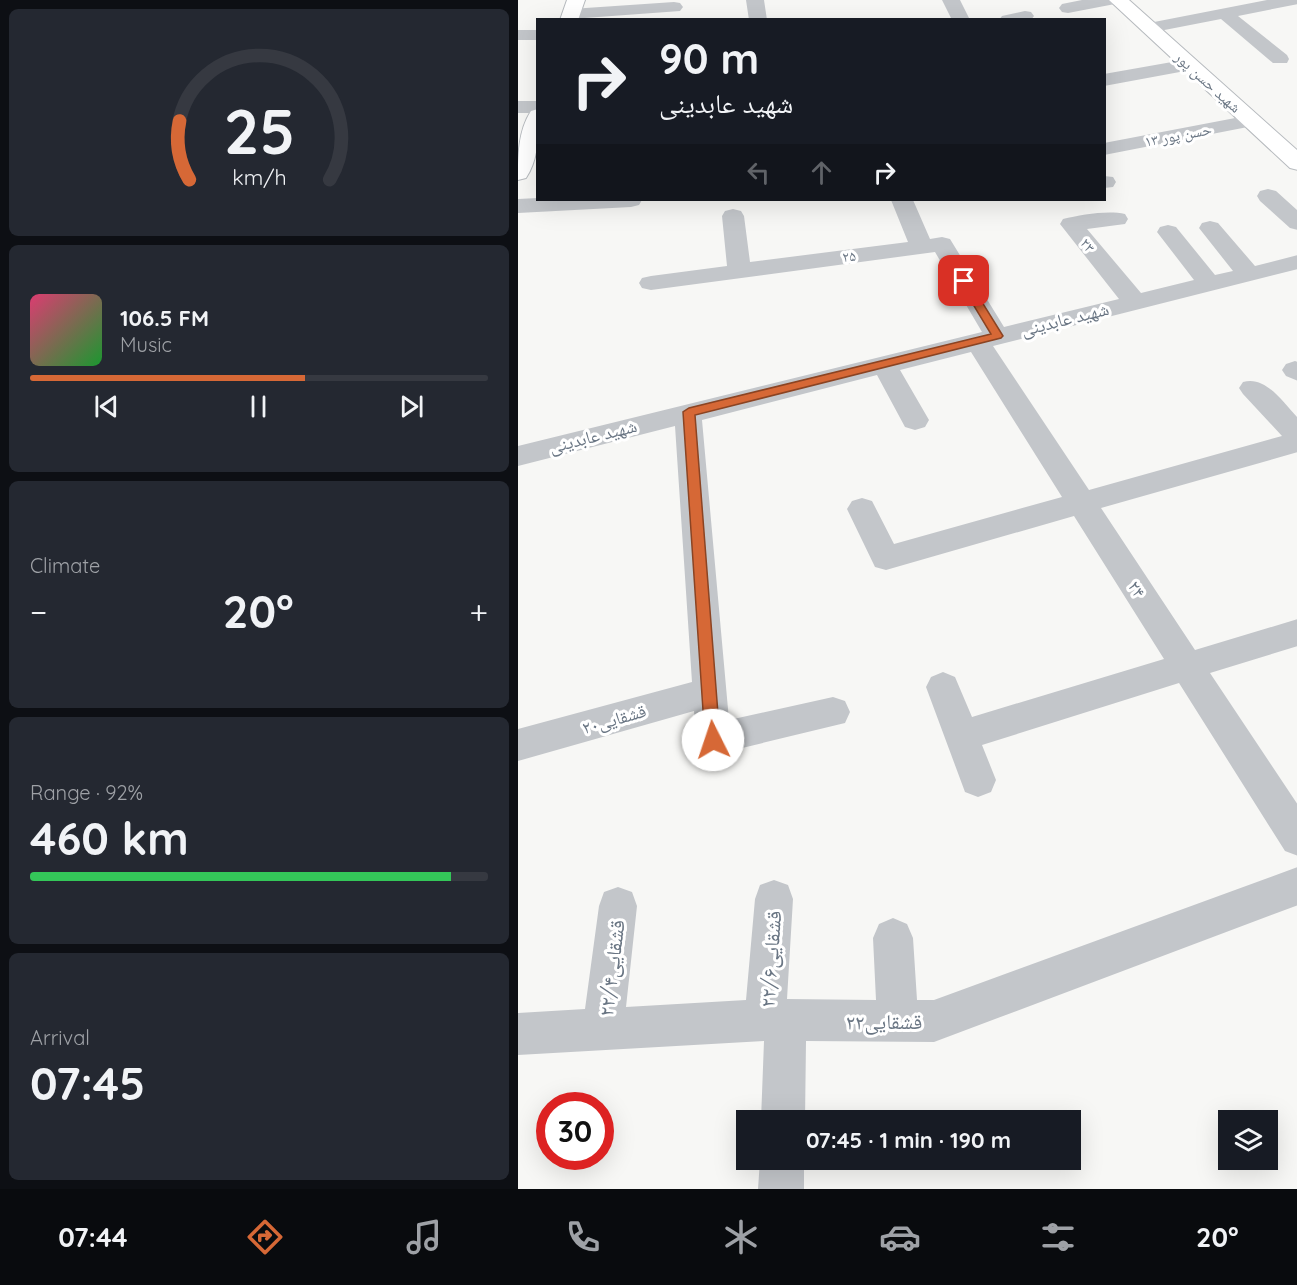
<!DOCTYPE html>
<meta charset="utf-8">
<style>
:root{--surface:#171b24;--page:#242831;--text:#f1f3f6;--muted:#9ea1a6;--line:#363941;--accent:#d66836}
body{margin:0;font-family:Quicksand,"Noto Naskh Arabic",sans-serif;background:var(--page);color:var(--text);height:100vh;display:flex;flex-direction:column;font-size:22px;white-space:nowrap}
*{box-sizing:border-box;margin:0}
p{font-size:20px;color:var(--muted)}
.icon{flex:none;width:33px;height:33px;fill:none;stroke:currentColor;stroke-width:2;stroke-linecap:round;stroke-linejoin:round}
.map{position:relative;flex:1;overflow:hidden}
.side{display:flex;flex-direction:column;gap:9px;padding:9px;background:#0d0f14;width:518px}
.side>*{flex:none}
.guide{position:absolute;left:18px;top:18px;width:570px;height:183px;border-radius:0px;box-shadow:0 6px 24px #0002;background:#171b24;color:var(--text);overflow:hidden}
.fabs{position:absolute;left:700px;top:1110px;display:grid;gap:12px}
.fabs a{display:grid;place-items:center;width:60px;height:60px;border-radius:0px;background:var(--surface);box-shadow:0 6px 24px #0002;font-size:30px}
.speed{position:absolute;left:18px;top:1092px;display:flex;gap:12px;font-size:30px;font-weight:700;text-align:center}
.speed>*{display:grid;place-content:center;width:78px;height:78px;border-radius:50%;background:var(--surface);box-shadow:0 6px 24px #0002;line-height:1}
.speed .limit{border:9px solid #d22;background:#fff;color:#111}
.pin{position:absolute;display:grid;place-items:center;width:51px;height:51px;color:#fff;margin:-26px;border-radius:12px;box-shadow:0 3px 9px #0006}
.me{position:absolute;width:66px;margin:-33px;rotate:356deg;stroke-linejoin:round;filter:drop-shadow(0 0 4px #0008)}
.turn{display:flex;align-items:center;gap:21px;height:126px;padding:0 24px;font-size:27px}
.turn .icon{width:78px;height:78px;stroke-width:2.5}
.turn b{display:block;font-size:42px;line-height:51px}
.lanes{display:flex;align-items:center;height:57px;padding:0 24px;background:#0003;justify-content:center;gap:30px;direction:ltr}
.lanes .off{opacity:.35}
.big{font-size:45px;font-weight:700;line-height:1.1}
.side .tile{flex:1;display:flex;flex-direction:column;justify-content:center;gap:9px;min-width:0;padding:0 21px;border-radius:9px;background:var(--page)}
.side .dial{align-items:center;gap:0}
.dial svg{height:156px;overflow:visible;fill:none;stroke:var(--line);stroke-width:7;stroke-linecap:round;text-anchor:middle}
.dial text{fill:var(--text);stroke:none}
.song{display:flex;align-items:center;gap:18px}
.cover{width:72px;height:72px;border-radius:9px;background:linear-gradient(135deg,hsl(340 70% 55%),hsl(130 70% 35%))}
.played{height:6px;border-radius:3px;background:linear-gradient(90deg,var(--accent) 60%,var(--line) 60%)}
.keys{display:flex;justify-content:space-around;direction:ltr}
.heat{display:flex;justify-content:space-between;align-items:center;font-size:33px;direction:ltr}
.charge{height:9px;border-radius:4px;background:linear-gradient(90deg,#34c759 92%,var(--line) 0)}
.trip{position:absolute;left:218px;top:1110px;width:345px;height:60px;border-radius:0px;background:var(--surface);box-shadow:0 6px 24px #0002;font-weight:700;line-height:60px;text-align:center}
.dock{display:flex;height:96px;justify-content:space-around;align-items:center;background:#090b0e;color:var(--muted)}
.dock .icon{width:42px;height:42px}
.dock .on{color:var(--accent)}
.dock b{font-size:27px;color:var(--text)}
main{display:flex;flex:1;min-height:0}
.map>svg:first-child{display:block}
</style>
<main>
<section class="side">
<div class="tile dial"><svg viewBox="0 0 100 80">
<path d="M14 69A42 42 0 1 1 86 69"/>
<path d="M14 69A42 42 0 0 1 9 39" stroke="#d66836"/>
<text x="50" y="56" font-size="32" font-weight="700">25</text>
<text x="50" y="72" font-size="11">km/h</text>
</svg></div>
<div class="tile">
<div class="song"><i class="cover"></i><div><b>106.5 FM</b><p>Music</p></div></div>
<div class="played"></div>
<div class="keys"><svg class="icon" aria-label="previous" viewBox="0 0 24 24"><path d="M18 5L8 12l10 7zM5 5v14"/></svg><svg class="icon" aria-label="pause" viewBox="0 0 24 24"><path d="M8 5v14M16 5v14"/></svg><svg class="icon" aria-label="next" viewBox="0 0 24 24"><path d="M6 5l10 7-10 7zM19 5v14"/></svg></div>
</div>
<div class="tile"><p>Climate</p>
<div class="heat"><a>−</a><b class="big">20°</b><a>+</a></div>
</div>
<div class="tile"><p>Range · 92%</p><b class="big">460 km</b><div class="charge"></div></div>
<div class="tile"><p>Arrival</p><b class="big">07:45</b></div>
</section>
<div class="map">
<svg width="780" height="1189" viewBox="0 0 780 1189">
<rect width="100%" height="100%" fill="#f7f7f5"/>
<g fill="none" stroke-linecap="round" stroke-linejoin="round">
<defs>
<path id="secondary" d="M49,0H67L60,20H42Z
M591,0H611L780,151V170L772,168Z
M20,109C20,132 22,157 8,178L0,180C0,156 0,131 13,111Z"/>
</defs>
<use href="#secondary" stroke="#b6babe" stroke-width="2"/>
<path fill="#c3c6ca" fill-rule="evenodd" d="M228,0H246L249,20H231Z
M424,0H442L452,20H434Z
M564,0H600L597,4L550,13L544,12L541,8L544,4Z
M749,0H780V4L720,16L769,55L771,59L769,63H755L703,19L631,33L625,32L622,28L625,24L631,23Z
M156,2L162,3L165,7L162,11L53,19L47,18L44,14L47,10L53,9Z
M507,11L513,12L516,16L513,20H481L484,16Z
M0,30H20V40H0Z
M671,59L678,61L680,65L678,69L586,86V74Z
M0,101H20V113H0Z
M733,115L740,117L743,121L740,125L586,155V143Z
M586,176L595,177L598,182L595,187L586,188Z
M750,189L758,191L780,211V230L772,228L742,201L739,196L742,191Z
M20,198V200H124L121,205L113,207L0,213V199Z
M373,200H395L412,239L424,237L432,239L486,327L601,299L542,224L545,219C563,215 589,210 607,214L610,219L607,224L569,229L623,293L676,280L639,232L642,227L650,225L658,227L697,275L715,271L681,228L684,223L692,221L700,223L737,266L780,255V269L475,346L571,490L764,436L725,394L721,388L725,382C748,375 765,403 780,418V452L583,508L677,650L780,619V646L692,673L780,805V856L767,851L661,683L464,745L478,780L473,792L460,797L447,792L408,687L413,677L425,672L437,677L454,717L646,659L556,516L368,570L357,567L329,509L334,501L344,498L354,501L376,544L544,497L453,352L382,370L411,420L407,427L397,430L387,427L359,375L184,420L211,720L315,697L327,701L332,712L327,723L195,755L183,750L178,739L176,711L0,761V729L174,682L157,426L0,466V446L464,332L417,252L133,290L124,288L121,283L124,278L133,276L209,266L204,216L207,211L215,209L223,211L226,216L232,262L390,242Z
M777,361L780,362V381L768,376L764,370L768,364Z
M780,867V905L416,1042L288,1041L287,1120H243L246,1041L0,1055V1013L67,1009L81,906L86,892L100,887L114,892L119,906L108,1007L228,1000L237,899L242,885L256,880L270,885L275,899L269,999L358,1000L355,938L361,924L375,918L389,924L395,938L399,1000H416Z
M242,1160H286V1189H240Z"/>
<use href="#secondary" fill="#fff" fill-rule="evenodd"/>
</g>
<path fill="#d66836" stroke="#8b4423" stroke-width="1.5" d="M446,278L451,281L485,336L483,338L177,415L202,740L200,744L195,746L189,744L187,740L165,412L171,408L473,334L441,281Z"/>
<g text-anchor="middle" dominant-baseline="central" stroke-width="6" stroke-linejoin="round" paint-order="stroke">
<g font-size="15" fill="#697583" stroke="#fff">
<text transform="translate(690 82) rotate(42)">شهید حسن پور</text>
<text transform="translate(660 135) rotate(-11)">۱۳ حسن پور</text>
<text transform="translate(570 245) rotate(51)">۲۳</text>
<text transform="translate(331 256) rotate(-7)">۲۵</text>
</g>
<g font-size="18" fill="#697583" stroke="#fff">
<text transform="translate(547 319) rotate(-14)">شهید عابدینی</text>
<text transform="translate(75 436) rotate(-14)">شهید عابدینی</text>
<text transform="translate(619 589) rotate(57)">۲۴</text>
<text transform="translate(96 719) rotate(-16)">۲۰قشقایی</text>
</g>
<g font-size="21" fill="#697583" stroke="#fff">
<text transform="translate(252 959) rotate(-86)">۲۲/۶قشقایی</text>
<text transform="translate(93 968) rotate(-83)">۲۲/۴قشقایی</text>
<text x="366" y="1021">۲۲قشقایی</text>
</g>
</g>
</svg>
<div class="fabs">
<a><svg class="icon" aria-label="layers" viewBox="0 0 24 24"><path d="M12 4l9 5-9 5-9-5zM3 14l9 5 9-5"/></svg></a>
</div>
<div class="speed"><div class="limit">30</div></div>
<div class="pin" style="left:446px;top:281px;background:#d93025"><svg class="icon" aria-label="arrive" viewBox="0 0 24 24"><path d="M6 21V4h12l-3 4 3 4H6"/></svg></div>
<svg class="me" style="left:195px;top:740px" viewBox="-20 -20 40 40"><circle r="19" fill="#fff"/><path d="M0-13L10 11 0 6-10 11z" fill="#d66836"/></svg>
<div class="trip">07:45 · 1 min · 190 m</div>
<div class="guide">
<div class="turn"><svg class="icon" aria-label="right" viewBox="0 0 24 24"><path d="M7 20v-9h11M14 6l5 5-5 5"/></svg><div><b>90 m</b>شهید عابدینی</div></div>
<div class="lanes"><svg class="icon off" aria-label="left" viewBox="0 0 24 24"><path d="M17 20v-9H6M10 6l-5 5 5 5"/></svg><svg class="icon off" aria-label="ahead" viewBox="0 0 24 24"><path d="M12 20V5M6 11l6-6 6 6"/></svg><svg class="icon" aria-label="right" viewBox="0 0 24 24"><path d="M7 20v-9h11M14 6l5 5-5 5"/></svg></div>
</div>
</div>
</main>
<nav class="dock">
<b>07:44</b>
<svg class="icon on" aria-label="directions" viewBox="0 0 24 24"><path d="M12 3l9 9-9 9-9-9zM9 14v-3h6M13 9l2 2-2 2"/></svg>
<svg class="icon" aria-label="music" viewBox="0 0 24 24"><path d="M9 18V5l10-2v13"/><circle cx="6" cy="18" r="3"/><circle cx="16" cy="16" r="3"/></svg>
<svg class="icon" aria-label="phone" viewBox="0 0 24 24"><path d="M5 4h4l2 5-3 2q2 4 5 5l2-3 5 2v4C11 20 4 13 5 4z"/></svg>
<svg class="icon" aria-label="climate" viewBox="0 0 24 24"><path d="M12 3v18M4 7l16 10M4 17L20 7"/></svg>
<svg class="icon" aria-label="car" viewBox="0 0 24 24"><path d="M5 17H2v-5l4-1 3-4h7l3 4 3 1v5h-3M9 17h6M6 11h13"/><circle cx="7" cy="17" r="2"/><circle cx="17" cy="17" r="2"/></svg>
<svg class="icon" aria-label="filters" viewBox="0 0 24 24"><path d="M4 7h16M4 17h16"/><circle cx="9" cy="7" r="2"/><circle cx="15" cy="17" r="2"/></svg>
<b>20°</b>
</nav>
